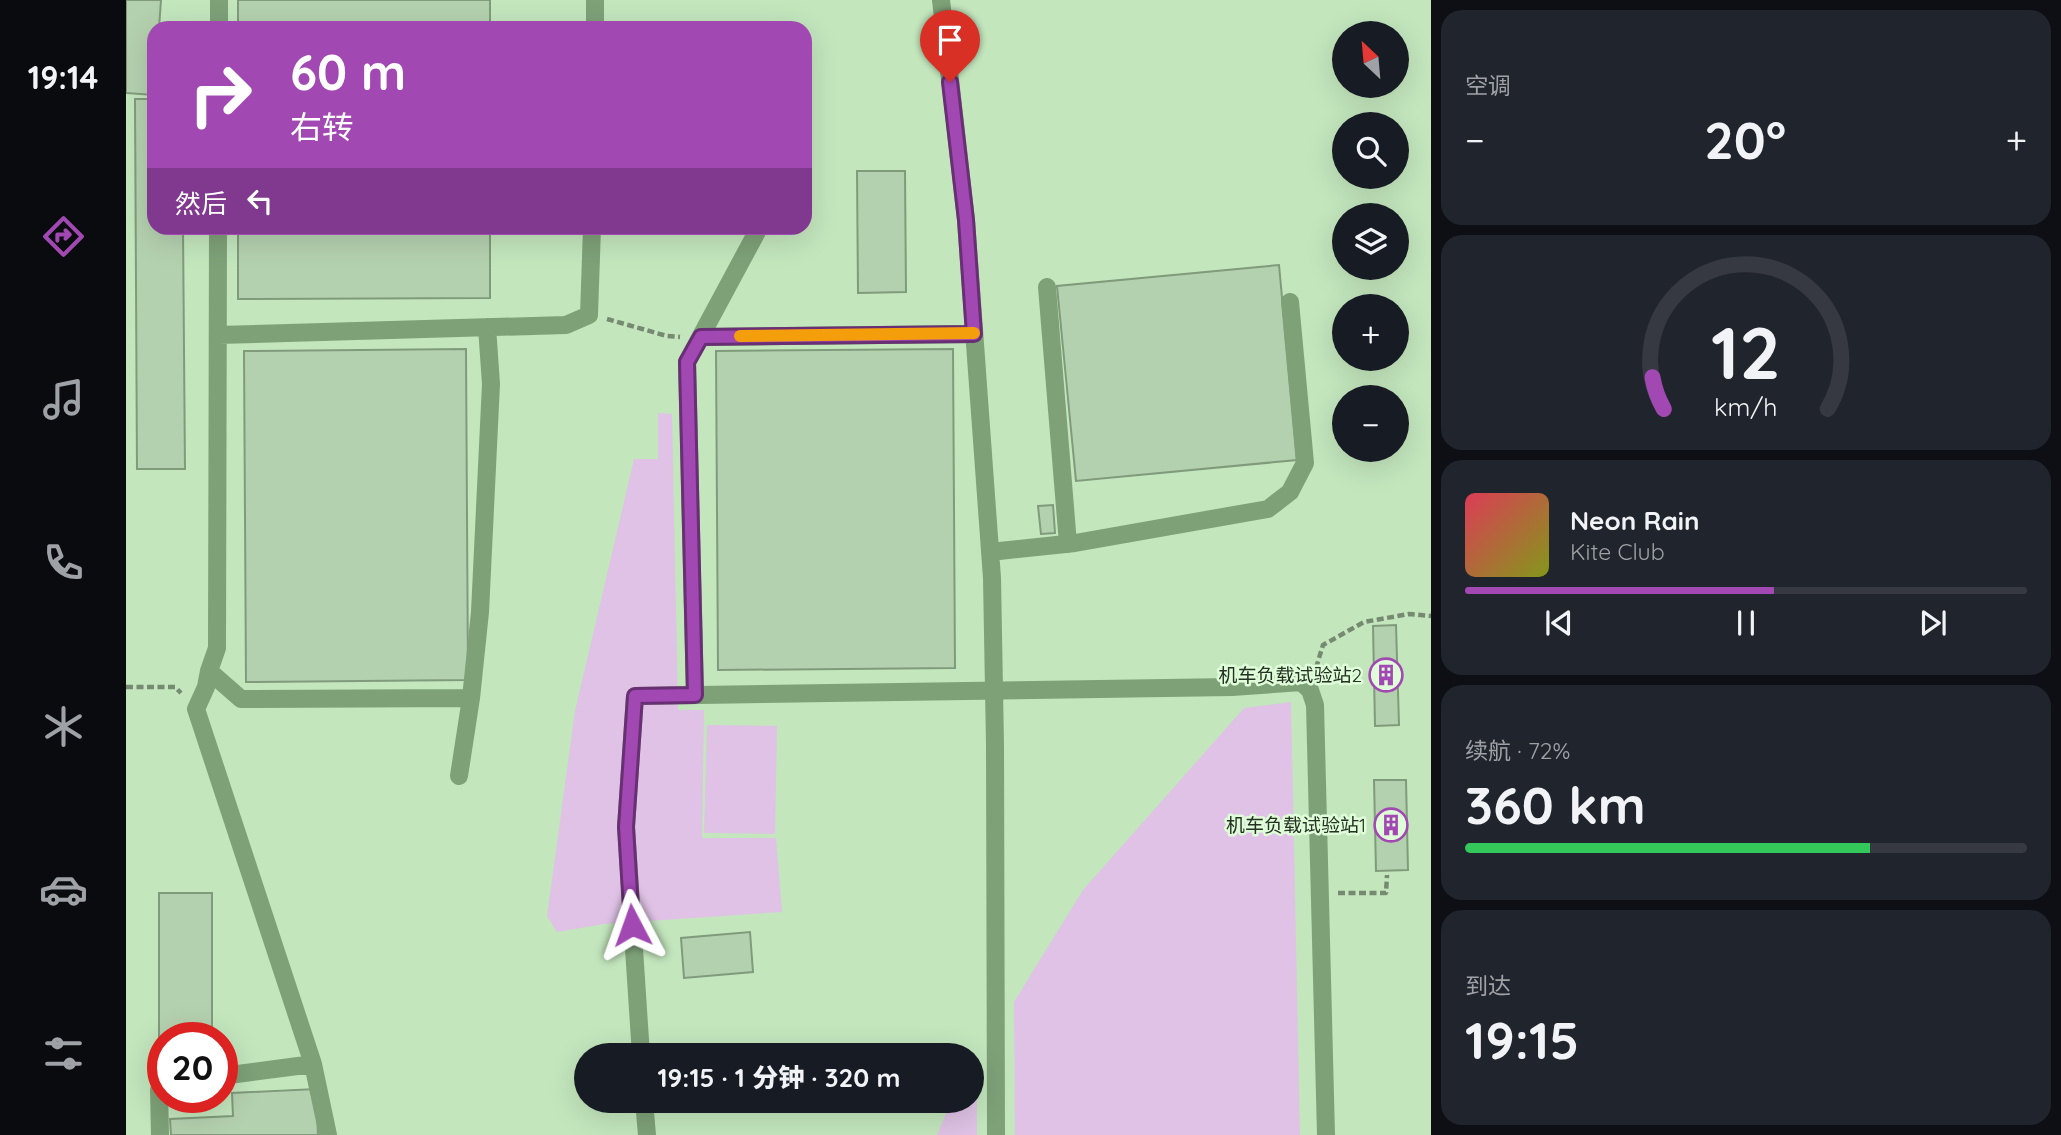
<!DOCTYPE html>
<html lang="zh">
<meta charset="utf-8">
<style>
:root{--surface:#171b24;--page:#20242c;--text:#f1f3f6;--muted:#9ea1a6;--line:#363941;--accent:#a248b3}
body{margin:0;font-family:Quicksand,"Noto Sans SC",sans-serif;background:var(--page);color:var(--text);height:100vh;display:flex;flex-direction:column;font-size:26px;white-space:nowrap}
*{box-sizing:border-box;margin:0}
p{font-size:23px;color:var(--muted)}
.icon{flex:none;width:38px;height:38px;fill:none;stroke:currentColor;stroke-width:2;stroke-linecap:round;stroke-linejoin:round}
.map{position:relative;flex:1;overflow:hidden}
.panel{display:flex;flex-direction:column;gap:10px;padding:10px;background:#0d0f14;width:630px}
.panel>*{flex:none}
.hud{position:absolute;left:21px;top:21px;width:665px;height:214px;border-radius:21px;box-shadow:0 7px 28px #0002;background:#a248b3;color:#fff;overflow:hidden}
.needle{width:46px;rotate:334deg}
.fabs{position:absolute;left:1206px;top:21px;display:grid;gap:14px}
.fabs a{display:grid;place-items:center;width:77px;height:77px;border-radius:50%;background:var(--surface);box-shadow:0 7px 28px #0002;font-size:35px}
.speed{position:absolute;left:21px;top:1022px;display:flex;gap:14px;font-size:35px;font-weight:700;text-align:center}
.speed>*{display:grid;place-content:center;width:91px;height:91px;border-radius:50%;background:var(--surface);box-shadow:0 7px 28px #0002;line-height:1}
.speed .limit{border:10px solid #d22;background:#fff;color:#111}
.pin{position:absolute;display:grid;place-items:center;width:60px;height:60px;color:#fff;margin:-72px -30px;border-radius:50% 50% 50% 0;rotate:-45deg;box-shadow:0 0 7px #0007}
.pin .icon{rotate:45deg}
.me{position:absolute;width:77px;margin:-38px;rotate:356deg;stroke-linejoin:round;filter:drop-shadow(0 0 5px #0008)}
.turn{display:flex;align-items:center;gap:24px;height:147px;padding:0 28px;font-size:32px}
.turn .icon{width:91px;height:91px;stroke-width:2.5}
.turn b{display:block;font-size:49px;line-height:60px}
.then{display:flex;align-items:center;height:66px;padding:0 28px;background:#0003;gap:14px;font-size:26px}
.big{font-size:52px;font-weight:800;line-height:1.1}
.panel .widget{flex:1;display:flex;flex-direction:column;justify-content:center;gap:10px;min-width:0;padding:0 24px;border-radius:21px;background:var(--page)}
.panel .dial{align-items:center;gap:0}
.dial svg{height:182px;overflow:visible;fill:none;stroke:var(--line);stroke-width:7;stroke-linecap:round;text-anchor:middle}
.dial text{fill:var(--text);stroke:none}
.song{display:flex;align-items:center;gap:21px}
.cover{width:84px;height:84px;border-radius:10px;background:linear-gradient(135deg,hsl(350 70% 55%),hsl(70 70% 35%))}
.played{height:7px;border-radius:4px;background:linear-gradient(90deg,var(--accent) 55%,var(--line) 55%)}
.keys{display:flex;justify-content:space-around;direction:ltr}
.heat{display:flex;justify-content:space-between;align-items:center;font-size:38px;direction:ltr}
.charge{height:10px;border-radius:5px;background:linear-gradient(90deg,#34c759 72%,var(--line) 0)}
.trip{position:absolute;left:448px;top:1043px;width:410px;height:70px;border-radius:35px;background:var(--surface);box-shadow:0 7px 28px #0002;font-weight:800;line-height:70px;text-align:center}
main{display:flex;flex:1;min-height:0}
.tabs{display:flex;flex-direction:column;width:126px;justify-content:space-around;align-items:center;background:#090b0e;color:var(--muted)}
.tabs .icon{width:49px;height:49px}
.tabs .current{color:var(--accent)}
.tabs b{font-size:32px;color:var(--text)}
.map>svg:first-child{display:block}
</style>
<main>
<nav class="tabs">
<b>19:14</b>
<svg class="icon current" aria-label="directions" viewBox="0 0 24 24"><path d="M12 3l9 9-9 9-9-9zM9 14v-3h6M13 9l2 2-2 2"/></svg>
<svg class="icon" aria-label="music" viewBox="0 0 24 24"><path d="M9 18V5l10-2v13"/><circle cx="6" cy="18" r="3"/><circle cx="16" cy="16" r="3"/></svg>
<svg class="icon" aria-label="phone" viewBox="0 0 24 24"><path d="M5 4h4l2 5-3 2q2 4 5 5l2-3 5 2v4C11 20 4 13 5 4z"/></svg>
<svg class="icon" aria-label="climate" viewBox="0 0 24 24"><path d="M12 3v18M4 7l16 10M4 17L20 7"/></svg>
<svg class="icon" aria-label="car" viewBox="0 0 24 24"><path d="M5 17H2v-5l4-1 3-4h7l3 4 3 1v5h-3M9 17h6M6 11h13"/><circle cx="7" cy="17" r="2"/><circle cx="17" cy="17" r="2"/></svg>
<svg class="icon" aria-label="filters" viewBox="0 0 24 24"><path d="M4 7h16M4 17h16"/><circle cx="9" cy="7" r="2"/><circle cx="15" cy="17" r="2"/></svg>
</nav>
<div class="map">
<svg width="1305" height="1135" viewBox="0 0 1305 1135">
<rect width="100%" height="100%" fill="#d2efcc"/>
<path fill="#c3e6bd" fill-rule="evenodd" d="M0,0H1305V1135H0ZM28,28H679V228H28ZM1218,33H1270V86H1218ZM1218,124H1270V177H1218ZM1218,215H1270V268H1218ZM1218,306H1270V359H1218ZM1218,397H1270V450H1218ZM37,1038H96V1097H37ZM460,1055H845V1101H460Z"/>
<path fill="#dfc2e5" d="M532,413L546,414L552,710H578L576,838H650L656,912L478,924L431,932L421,916L449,711L508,459H532Z
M1165,702L1174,1135H889L888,1002L957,890L1118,708Z
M581,725L651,726L649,834L578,833Z
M851,1074V1135H811L821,1111L830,1101H845V1081Z"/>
<path fill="#b4d1af" stroke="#809b7b" stroke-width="2" d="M0,0H35L33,28H28V95L0,93Z
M112,0H364V28H112Z
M9,99H28V228H57L59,469H11Z
M731,171H779L780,292L732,293Z
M112,228H364V298L112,299Z
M1153,265L1171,460L950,481L931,286Z
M340,349L342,680L120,682L118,351Z
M827,349L829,668L592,670L590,351Z
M927,505L929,533L915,534L912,506Z
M1270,625L1273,725L1249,726L1247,626Z
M1248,780H1280L1282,870L1250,871Z
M33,893H86V1038H37V1055H33Z
M624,932L627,972L558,978L555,938Z
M190,1089L192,1135H45L44,1119L107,1116L106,1093Z"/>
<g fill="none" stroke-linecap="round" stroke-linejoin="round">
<path stroke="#768a72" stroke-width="4.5" stroke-dasharray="7 3.5" stroke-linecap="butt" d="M481,319L541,336L554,337
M1190,668L1197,645L1238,622L1283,614L1305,616
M0,687H49L55,693
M1212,893H1260L1261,875"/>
<path stroke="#7ea178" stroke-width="18" d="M469,0V28
M815,0L840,220L866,578L869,745L870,1135
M93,28V0
M92,228L91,648L83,671L80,687L70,709L187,1064L202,1135
M921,287L942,544
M92,335L440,325L463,315L466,228
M575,337L848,334
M864,552L949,543L1142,509L1164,492L1179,463L1164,302
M83,671L115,699L345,698
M569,695L561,362L633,228
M333,776L345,698L354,612L365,384L361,327
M515,1055L500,827L509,696L1106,687L1175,682L1184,690L1189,705L1200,1135
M96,1076L187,1064
M518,1101L521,1135
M34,1135L33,1090L37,1089"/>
</g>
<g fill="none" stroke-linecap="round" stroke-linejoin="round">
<defs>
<path id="route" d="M506,925L500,827L509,696L569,695L561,362L575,337L848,334L840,220L824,82"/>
</defs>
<use href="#route" stroke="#692f74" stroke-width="18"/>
<use href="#route" stroke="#a248b3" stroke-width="12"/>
<path stroke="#f59e0b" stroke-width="12" d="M614,336L848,333"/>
</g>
<defs>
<symbol id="building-ring" viewBox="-11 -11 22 22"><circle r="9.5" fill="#dffdd9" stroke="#a248b3" stroke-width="1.5"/><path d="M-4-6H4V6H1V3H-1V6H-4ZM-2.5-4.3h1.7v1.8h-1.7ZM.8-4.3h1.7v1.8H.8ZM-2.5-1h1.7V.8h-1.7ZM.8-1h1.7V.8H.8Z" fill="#a248b3"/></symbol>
</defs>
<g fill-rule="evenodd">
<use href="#building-ring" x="1241" y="656" width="38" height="38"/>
<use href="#building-ring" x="1246" y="806" width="38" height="38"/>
</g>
<g text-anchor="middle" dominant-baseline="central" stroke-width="5" stroke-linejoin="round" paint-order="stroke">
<g font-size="19" fill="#253123" stroke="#dffdd9" text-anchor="end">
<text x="1236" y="675">机车负载试验站2</text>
<text x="1240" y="825">机车负载试验站1</text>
</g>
</g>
</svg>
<div class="fabs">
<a><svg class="needle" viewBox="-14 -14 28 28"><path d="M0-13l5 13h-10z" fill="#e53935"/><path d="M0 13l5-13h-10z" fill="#9ea1a6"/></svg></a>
<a><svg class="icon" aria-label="search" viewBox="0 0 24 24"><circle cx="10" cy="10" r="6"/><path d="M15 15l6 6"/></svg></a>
<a><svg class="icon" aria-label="layers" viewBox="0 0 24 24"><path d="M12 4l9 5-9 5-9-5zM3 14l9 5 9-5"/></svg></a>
<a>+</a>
<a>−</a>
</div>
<div class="speed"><div class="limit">20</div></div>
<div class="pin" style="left:824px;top:82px;background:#d93025"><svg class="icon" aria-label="arrive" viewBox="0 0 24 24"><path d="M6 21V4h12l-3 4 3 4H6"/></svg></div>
<svg class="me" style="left:506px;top:925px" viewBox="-20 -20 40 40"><path d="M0-17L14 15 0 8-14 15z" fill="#a248b3" stroke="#fff" stroke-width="4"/></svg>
<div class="trip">19:15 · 1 分钟 · 320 m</div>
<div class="hud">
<div class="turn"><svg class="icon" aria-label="right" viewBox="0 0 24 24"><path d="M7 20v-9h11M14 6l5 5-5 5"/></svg><div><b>60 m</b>右转</div></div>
<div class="then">然后<svg class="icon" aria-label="left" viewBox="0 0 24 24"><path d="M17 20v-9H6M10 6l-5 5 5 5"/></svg></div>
</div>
</div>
<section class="panel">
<div class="widget"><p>空调</p>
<div class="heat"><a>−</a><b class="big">20°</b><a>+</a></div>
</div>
<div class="widget dial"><svg viewBox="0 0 100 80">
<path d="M14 69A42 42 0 1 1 86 69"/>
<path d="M14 69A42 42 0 0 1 9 55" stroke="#a248b3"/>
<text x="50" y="56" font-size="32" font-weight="700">12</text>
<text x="50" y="72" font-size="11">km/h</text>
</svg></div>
<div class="widget">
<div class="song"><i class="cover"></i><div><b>Neon Rain</b><p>Kite Club</p></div></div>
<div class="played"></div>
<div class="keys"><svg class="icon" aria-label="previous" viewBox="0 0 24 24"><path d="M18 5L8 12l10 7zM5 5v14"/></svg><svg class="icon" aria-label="pause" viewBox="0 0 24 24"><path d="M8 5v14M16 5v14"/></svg><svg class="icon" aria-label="next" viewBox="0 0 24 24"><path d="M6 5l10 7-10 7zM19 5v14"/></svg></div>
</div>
<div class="widget"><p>续航 · 72%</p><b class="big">360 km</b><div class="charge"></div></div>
<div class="widget"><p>到达</p><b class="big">19:15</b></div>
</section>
</main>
